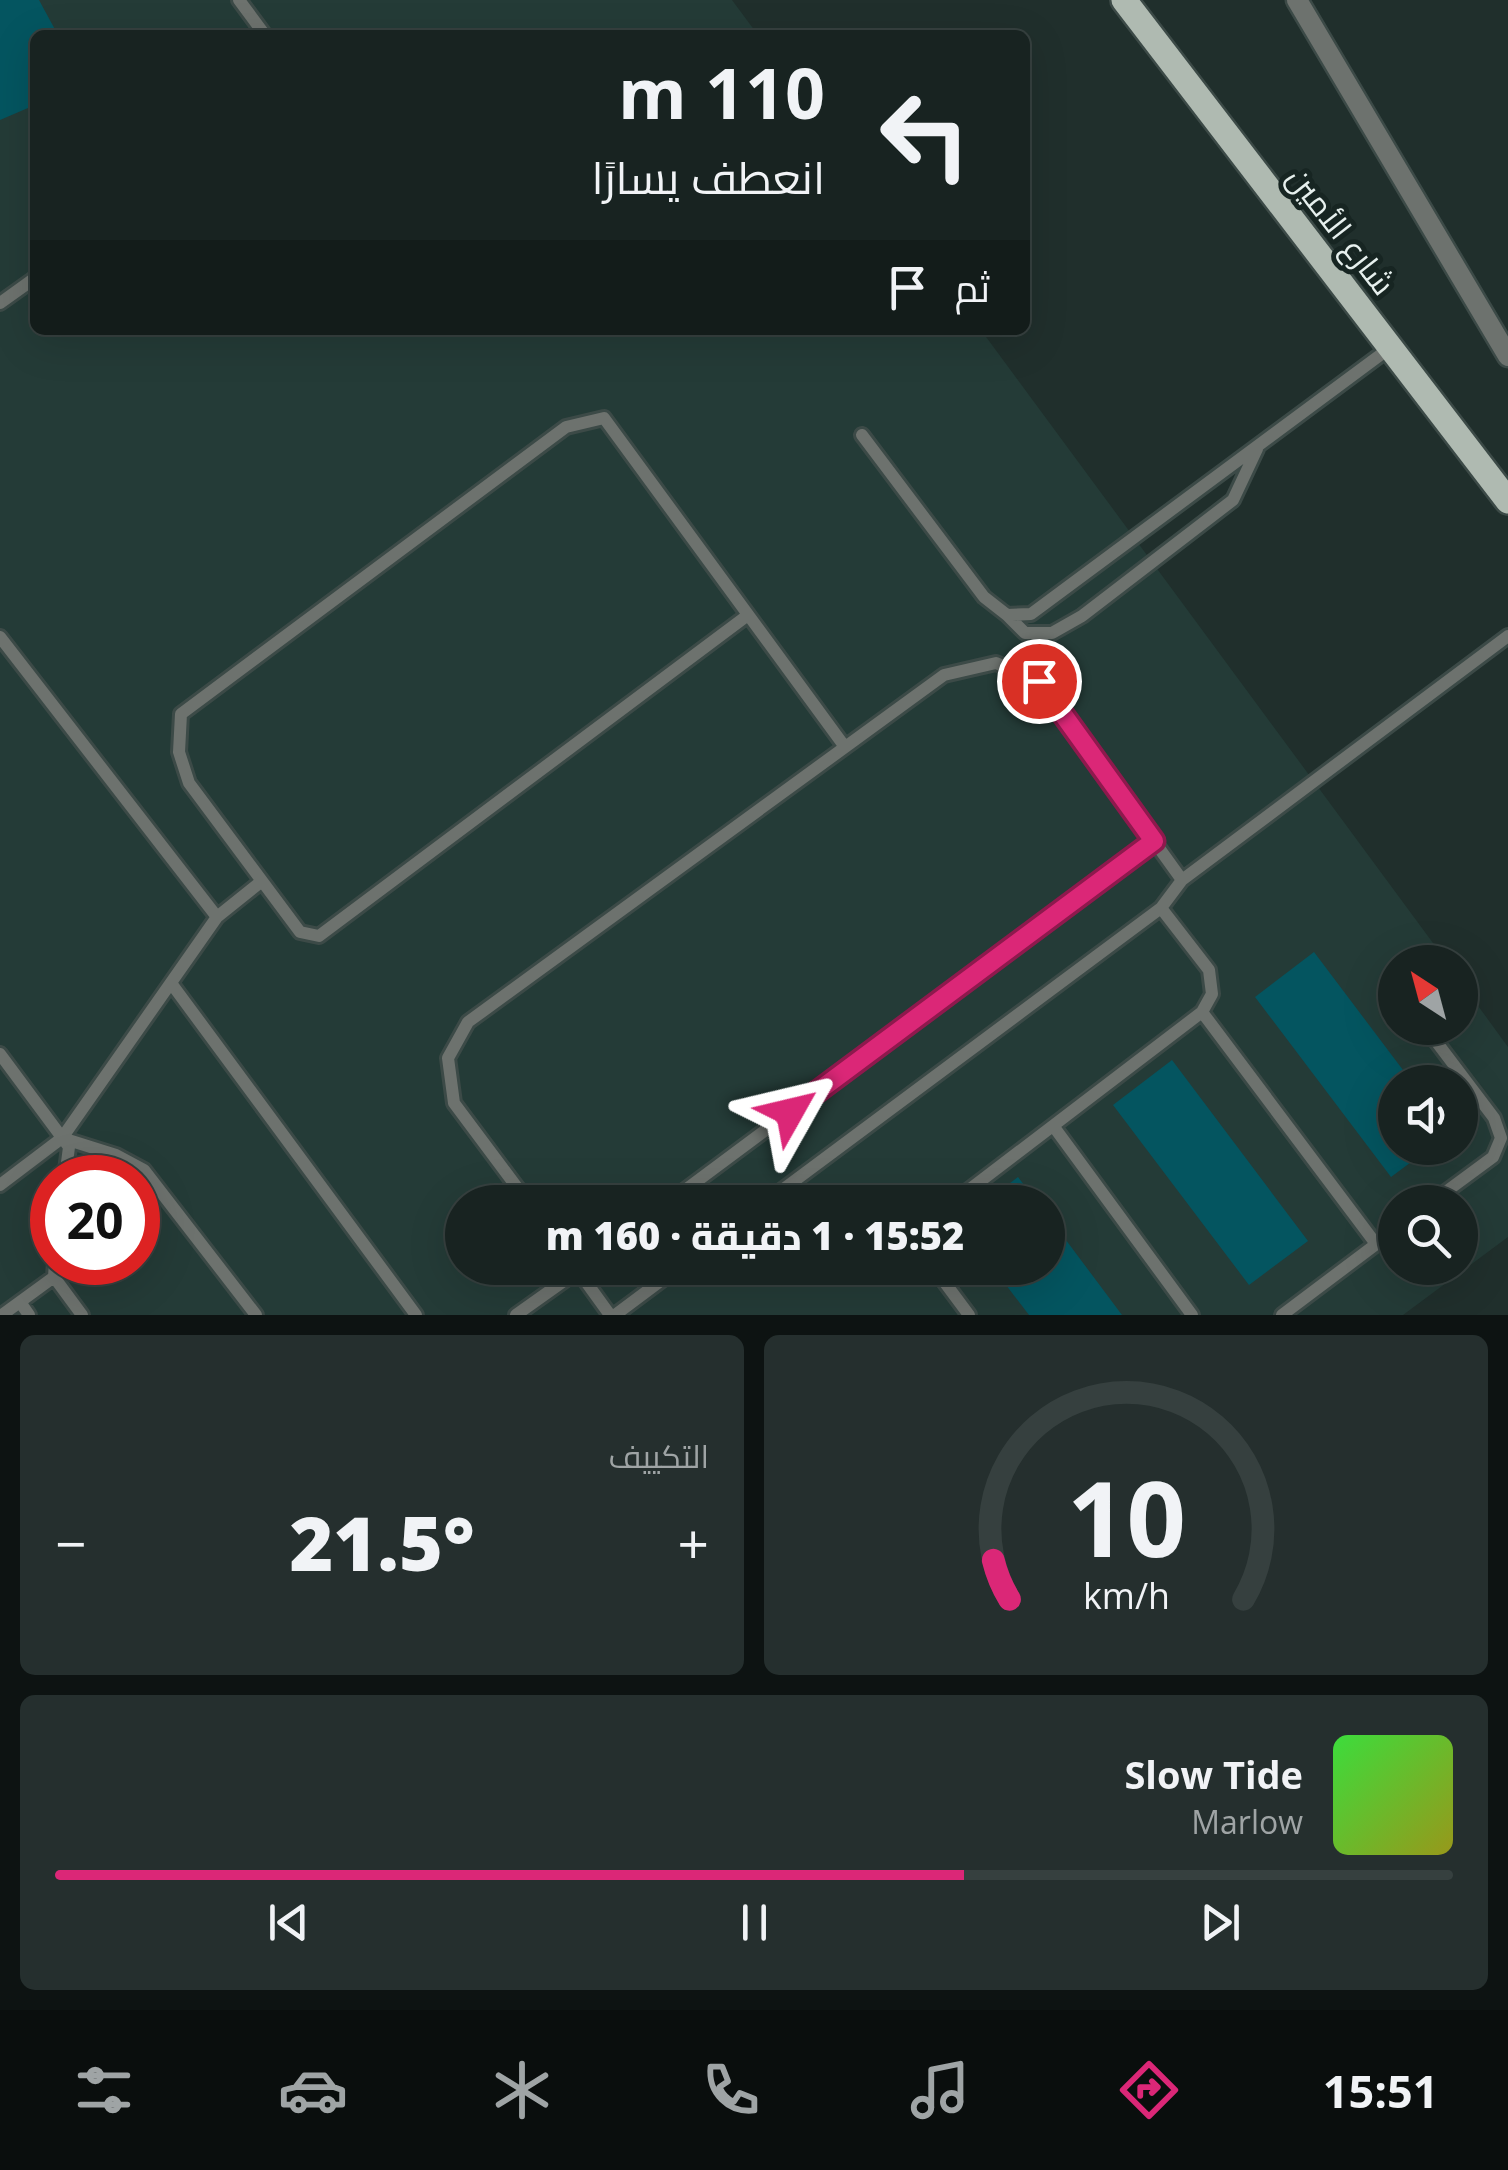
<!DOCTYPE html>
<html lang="ar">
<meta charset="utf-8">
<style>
:root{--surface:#182321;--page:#252f2e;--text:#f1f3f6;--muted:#9fa4a5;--line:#36403f;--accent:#db2777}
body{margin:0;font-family:"Open Sans",Cairo,sans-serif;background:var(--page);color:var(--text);direction:rtl;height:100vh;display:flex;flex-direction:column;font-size:38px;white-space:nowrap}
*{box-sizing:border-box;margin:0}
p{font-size:32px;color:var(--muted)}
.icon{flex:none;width:55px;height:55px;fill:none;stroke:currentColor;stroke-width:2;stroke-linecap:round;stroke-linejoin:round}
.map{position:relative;height:1315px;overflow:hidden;direction:ltr}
.drawer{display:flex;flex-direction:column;gap:20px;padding:20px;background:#0d1312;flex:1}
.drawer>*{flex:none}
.guide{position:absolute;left:30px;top:30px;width:1000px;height:305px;border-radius:15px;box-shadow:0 10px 40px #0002,0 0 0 2px var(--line);direction:rtl;background:#182321;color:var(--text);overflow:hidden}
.needle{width:65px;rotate:324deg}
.fabs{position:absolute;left:1378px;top:945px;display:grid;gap:20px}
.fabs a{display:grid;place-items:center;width:100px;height:100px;border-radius:50%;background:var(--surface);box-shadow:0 10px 40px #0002,0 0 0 2px var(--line);font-size:50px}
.speed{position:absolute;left:30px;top:1155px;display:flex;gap:20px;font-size:50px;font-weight:700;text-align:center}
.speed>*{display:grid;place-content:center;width:130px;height:130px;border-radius:50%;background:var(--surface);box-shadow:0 10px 40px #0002,0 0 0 2px var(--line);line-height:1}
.speed .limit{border:15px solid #d22;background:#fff;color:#111}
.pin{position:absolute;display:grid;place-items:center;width:85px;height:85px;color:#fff;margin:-42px;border:5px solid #fff;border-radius:50%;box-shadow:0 2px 10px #0007}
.me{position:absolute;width:110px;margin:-55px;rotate:53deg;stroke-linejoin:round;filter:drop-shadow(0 0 8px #0008)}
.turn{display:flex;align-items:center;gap:35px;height:210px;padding:0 40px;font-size:45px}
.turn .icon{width:130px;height:130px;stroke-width:2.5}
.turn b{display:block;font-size:70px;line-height:85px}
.then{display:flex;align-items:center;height:95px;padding:0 40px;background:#0003;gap:20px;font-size:38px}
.big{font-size:75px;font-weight:800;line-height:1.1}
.drawer .widget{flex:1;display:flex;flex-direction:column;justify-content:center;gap:15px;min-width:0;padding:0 35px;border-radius:15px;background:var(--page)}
.drawer .dial{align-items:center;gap:0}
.dial svg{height:260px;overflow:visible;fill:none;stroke:var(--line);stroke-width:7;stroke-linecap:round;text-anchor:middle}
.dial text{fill:var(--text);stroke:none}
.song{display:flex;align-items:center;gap:30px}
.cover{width:120px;height:120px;border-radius:15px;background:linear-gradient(135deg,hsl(120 70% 55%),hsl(60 70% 35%))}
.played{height:10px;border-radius:5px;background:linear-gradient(90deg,var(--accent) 65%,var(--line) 65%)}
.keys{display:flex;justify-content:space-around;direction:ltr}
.heat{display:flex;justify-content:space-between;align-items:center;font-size:55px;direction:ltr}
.drawer .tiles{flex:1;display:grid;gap:20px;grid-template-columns:1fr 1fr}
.widget:last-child{grid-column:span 2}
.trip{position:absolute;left:445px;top:1185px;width:620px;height:100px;border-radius:50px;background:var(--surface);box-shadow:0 10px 40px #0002,0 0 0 2px var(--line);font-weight:800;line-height:100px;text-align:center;direction:rtl}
.dock{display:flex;height:160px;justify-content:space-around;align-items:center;background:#0a0e0d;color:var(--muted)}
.dock .icon{width:70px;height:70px}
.dock .selected{color:var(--accent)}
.dock b{font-size:45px;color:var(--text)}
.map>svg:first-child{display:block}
</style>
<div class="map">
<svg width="1508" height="1315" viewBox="0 0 1508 1315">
<rect width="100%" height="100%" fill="#202f2c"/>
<path fill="#243b37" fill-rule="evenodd" d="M0,0H732L758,35H35V330H981L1447,962H1395V1028H1460V981L1508,1047V1237L1403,1315H0ZM1395,1082H1460V1148H1395ZM52,1178H138V1262H52ZM462,1202H1048V1268H462ZM1395,1202H1460V1268H1395Z"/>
<path fill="#045560" d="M0,0H39L58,35H35V105L0,120Z
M1314,952L1412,1082H1395V1148H1430L1391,1177L1255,997Z
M1172,1060L1308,1241L1249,1285L1113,1105Z
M1018,1177L1037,1202H985Z
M1048,1216L1122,1315H1029L993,1268H1048Z"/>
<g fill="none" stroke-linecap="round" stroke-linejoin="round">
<defs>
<path id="lane" d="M239,0L265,35
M0,303L35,278
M862,435L984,597L1007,615L1031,614L1391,347
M748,615L319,936L300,932L189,783L179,752L181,714L566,427L604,418L845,747
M1007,615L1025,633H1052L1082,616L1233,500L1257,449
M0,637L217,917
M171,983L416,1315
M1202,1012L1376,1244
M1429,1032L1494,1118L1501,1138L1493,1157L1432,1202
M0,1054L69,1147L65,1178
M1054,1127L1192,1315
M62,1138L116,1155L144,1170L256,1315
M0,1185L62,1138L217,917L262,881
M528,1202L454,1103L448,1058L468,1022L944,675L996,663L1039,681L1182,880
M669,1202L1154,841
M766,1202L1161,908
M953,1202L1202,1012L1212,994L1209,970L1161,908L1182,880L1508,636
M576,1268L610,1315
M934,1268L969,1315
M54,1277L82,1315
M20,1302L29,1315
M2,1315L54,1277L55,1262
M516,1315L582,1268
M615,1315L678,1268
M1282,1315L1395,1230"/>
<path id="street" d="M1297,0L1508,356"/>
<path id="primary" d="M1124,0L1508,501"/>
</defs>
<use href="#lane" stroke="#3c4a47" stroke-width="18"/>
<use href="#street" stroke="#3c4a47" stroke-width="25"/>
<use href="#primary" stroke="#3c4a47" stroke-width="30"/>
<use href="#lane" stroke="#6d726e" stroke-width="12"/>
<use href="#street" stroke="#6d726e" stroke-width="20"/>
<use href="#primary" stroke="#afbab1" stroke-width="25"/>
</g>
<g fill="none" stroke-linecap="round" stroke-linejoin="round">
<defs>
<path id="route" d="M790,1112L1154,841L1039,681"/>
</defs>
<use href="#route" stroke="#8e194d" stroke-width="25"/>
<use href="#route" stroke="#db2777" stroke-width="18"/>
</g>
<g text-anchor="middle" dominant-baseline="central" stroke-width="10" stroke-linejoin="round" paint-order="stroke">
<g font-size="32" fill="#e7f0ee" stroke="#172522">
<text transform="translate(1342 230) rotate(52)">شارع الأمين</text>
</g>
</g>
</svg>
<div class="fabs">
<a><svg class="needle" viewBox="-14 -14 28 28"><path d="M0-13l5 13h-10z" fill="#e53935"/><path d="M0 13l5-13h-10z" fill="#9fa4a5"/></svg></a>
<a><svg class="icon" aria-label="sound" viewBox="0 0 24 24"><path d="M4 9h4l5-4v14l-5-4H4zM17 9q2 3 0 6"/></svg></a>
<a><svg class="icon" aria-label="search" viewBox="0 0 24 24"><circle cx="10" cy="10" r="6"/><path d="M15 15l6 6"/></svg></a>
</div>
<div class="speed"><div class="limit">20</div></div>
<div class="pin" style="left:1039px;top:681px;background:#d93025"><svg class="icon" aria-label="arrive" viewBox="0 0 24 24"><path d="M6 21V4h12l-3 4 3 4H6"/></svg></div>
<svg class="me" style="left:790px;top:1112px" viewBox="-20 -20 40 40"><path d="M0-17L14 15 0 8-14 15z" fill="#db2777" stroke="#fff" stroke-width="4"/></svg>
<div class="trip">15:52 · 1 دقيقة · 160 m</div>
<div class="guide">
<div class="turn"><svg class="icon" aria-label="left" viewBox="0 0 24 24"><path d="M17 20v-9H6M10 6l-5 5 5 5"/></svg><div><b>110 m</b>انعطف يسارًا</div></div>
<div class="then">ثم<svg class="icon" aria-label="arrive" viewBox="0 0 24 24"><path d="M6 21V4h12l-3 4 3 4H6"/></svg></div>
</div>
</div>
<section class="drawer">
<div class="tiles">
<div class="widget dial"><svg viewBox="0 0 100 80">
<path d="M14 69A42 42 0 1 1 86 69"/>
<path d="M14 69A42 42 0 0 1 9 57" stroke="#db2777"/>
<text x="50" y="56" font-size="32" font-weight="700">10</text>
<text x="50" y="72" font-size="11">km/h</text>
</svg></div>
<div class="widget"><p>التكييف</p>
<div class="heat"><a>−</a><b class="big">21.5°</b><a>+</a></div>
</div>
<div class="widget">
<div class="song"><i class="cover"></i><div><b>Slow Tide</b><p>Marlow</p></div></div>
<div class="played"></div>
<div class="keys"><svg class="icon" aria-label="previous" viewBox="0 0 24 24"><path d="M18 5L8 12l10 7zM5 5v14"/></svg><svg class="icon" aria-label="pause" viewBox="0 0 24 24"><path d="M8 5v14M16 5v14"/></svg><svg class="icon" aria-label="next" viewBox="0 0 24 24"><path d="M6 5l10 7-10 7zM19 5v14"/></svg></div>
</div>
</div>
</section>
<nav class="dock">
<b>15:51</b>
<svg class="icon selected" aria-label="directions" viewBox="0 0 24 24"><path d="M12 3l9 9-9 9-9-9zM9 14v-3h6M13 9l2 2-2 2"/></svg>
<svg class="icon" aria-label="music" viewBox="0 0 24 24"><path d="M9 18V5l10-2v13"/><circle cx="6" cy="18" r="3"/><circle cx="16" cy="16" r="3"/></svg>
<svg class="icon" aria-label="phone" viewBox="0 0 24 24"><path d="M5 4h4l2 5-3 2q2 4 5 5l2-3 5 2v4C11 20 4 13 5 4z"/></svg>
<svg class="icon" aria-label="climate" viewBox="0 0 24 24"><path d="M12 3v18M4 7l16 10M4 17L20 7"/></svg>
<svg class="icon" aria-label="car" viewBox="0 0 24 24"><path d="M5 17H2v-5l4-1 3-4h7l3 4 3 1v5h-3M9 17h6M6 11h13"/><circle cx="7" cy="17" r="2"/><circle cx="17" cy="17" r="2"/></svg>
<svg class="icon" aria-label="filters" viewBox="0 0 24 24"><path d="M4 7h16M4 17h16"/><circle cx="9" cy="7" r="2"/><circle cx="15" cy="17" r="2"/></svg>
</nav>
